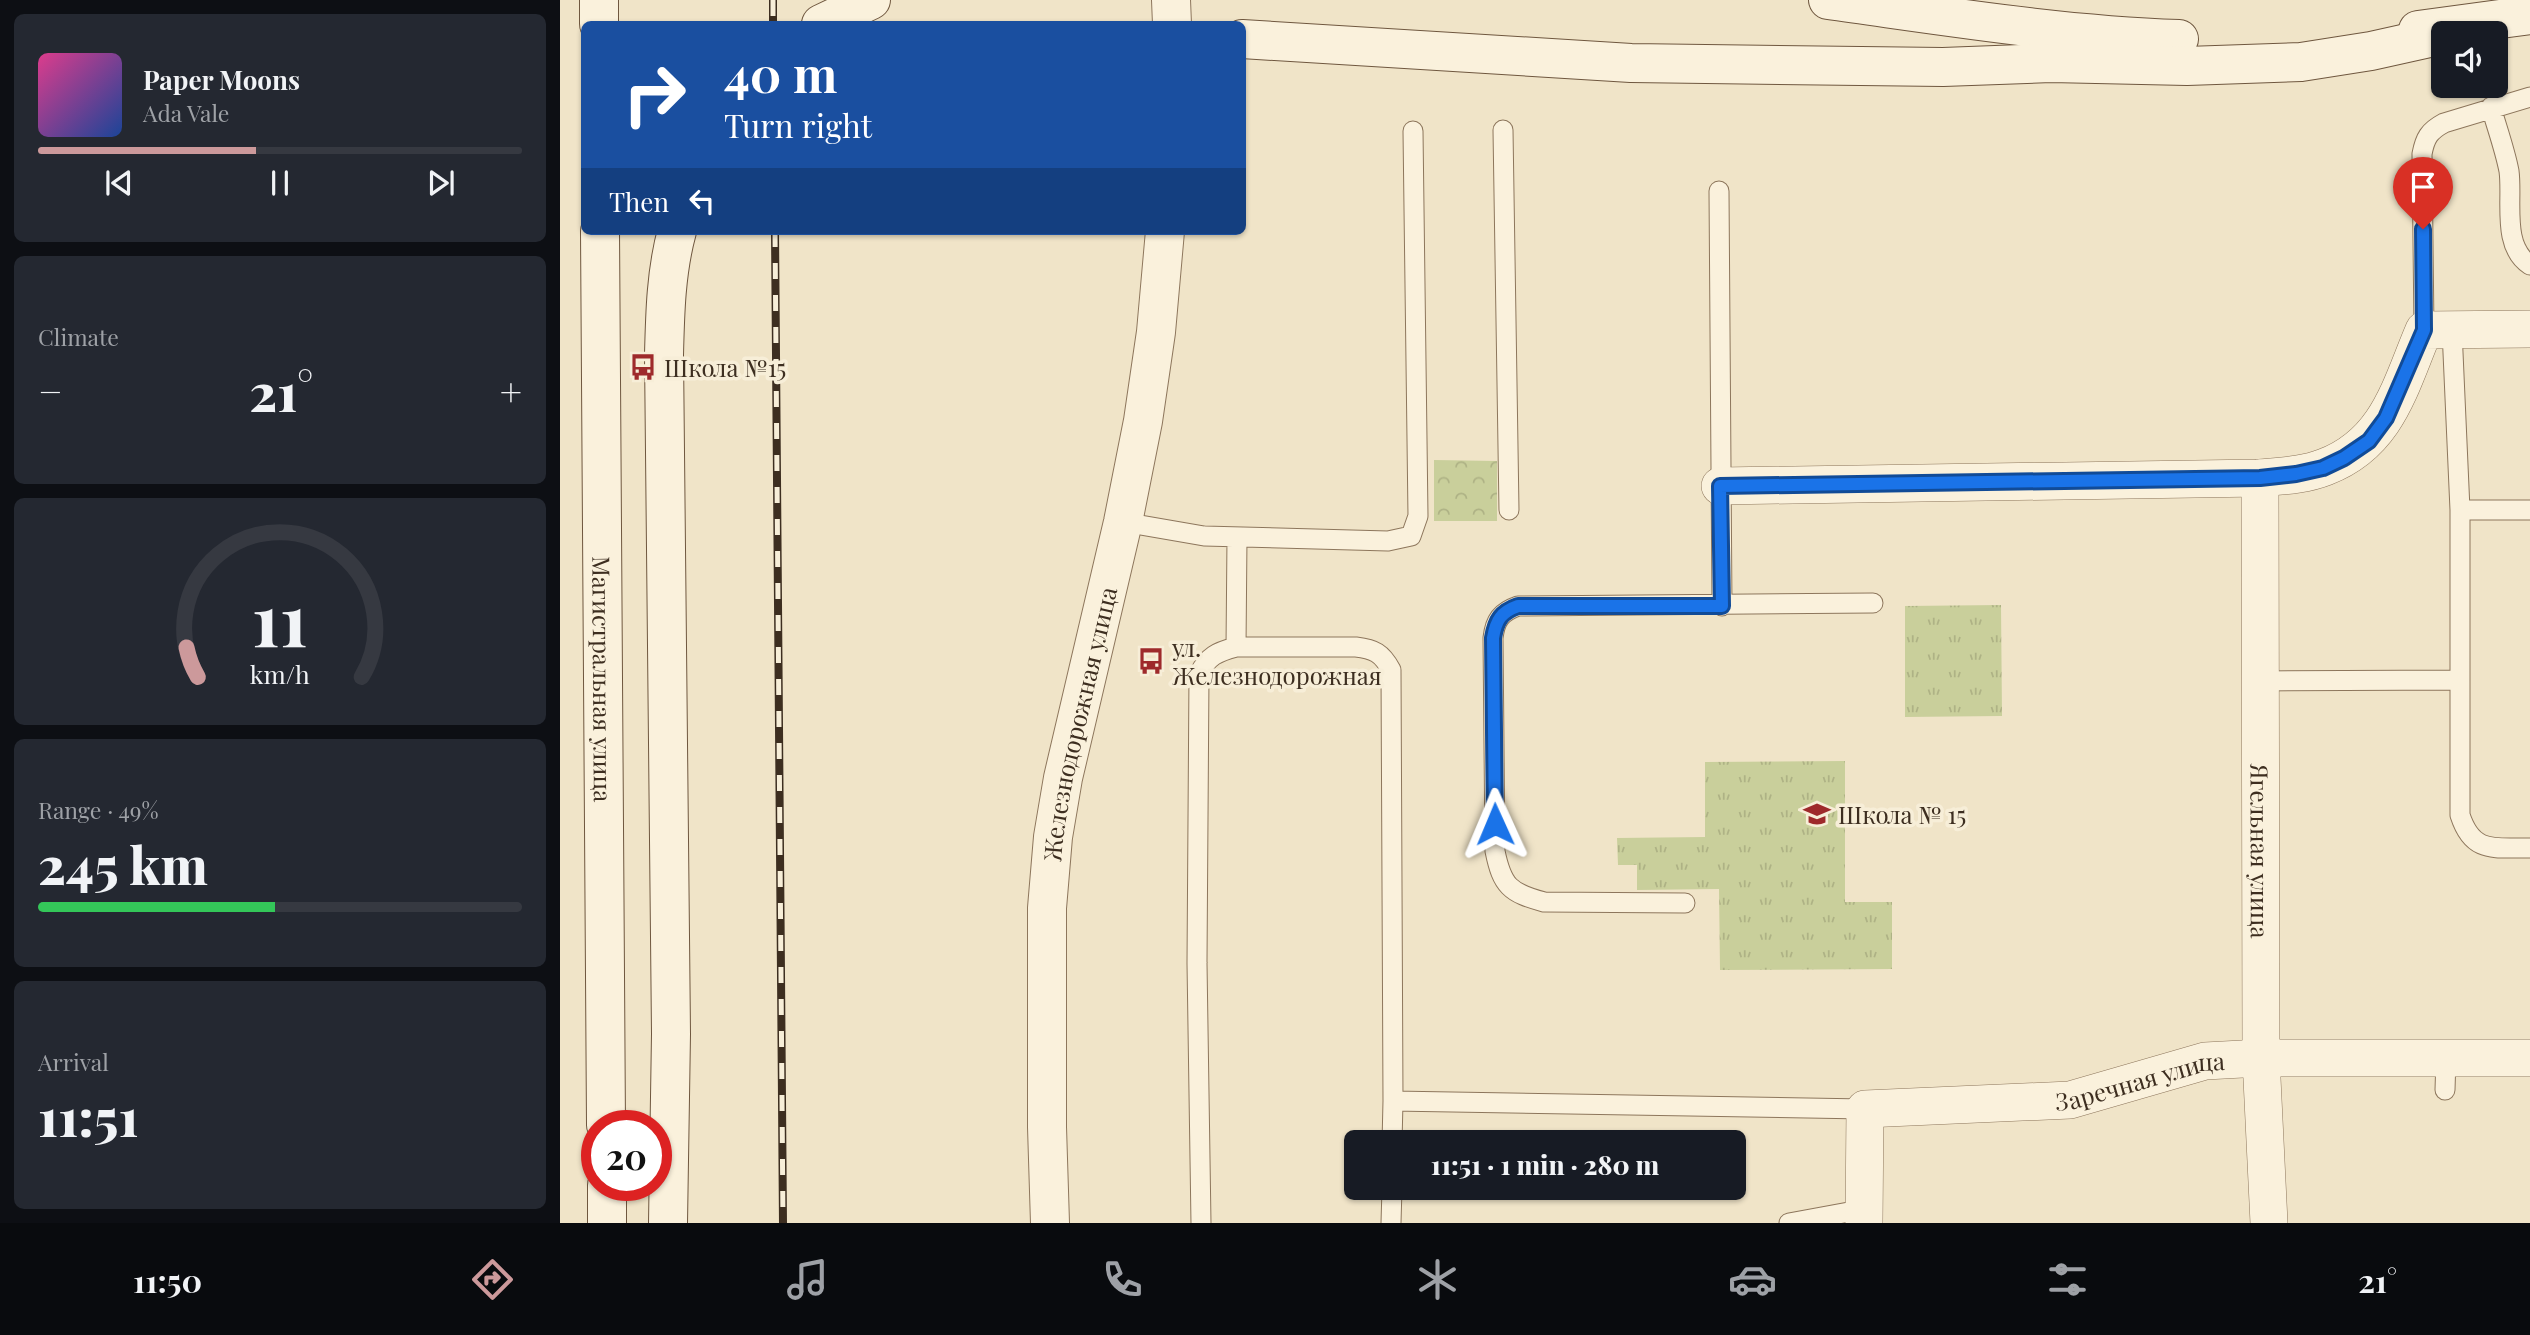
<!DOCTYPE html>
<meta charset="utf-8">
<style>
:root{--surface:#171b24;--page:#242831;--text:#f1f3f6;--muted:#9ea1a6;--line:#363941;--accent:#cc999b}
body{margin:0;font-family:"Playfair Display",serif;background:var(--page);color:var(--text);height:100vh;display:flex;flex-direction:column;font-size:26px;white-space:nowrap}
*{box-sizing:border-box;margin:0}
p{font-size:23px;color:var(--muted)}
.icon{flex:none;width:38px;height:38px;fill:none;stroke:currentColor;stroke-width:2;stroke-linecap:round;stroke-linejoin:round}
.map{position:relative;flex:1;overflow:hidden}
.details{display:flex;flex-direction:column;gap:14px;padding:14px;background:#0d0f14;width:560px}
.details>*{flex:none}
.top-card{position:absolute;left:21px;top:21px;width:665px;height:214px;border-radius:10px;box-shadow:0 2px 5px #0004;background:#1a4fa0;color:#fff;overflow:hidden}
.buttons{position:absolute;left:1871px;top:21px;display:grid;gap:14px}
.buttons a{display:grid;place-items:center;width:77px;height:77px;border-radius:10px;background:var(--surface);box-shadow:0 2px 5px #0004;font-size:35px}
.speed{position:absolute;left:21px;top:1110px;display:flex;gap:14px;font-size:35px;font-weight:700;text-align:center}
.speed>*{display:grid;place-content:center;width:91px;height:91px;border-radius:50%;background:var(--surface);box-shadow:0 2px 5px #0004;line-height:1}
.speed .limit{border:10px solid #d22;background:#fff;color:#111}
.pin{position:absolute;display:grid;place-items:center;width:60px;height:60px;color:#fff;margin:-72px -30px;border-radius:50% 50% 50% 0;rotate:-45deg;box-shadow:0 0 7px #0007}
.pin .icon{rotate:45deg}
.me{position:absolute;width:77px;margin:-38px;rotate:359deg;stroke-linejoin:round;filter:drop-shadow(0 0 5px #0008)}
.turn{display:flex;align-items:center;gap:24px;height:147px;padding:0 28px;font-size:32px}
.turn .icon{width:91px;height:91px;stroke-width:2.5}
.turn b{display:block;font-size:49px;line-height:60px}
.then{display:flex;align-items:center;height:66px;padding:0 28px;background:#0003;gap:14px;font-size:26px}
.big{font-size:52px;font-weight:800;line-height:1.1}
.details .card{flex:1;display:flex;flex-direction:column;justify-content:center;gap:10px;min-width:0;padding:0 24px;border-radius:10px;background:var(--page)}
.details .dial{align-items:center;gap:0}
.dial svg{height:182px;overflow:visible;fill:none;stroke:var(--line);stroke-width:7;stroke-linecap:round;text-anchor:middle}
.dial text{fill:var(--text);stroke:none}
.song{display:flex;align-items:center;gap:21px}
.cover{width:84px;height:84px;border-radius:10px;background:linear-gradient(135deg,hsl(330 70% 55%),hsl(220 70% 35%))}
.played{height:7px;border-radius:4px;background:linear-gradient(90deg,var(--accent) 45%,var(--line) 45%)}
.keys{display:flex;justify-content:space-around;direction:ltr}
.heat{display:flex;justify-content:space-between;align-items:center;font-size:38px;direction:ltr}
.charge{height:10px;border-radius:5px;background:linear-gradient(90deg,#34c759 49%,var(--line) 0)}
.trip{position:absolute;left:784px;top:1130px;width:402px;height:70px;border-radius:10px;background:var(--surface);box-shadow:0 2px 5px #0004;font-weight:800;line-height:70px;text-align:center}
.dock{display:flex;height:112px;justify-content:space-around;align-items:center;background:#090b0e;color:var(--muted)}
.dock .icon{width:49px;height:49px}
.dock .on{color:var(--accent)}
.dock b{font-size:32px;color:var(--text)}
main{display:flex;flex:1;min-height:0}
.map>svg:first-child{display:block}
</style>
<main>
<section class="details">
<div class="card">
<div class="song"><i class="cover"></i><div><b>Paper Moons</b><p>Ada Vale</p></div></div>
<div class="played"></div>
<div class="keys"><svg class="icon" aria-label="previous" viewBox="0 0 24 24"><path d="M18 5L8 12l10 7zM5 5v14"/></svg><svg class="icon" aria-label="pause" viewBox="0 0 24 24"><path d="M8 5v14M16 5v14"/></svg><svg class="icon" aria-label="next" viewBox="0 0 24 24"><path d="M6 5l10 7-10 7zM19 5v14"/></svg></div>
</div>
<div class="card"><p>Climate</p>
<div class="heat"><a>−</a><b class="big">21°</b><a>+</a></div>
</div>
<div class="card dial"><svg viewBox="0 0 100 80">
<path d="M14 69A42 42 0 1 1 86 69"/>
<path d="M14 69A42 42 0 0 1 9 56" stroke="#cc999b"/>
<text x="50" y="56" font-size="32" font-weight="700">11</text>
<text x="50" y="72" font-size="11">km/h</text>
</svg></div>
<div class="card"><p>Range · 49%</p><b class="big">245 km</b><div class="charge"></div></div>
<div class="card"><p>Arrival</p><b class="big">11:51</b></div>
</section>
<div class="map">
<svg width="1970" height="1223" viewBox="0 0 1970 1223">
<defs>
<pattern id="grass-tufts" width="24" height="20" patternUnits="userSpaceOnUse" patternTransform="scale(1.75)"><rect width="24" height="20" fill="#c9cf9b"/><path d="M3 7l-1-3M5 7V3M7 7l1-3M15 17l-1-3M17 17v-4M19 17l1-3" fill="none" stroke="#aeb285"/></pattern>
<pattern id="park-crowns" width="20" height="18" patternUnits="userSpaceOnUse" patternTransform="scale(1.75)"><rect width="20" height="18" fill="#c9cf9b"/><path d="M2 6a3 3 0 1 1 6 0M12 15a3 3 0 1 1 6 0" fill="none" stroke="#aeb285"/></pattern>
</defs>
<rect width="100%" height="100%" fill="#f0e4c8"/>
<path fill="url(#grass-tufts)" d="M1441,605L1442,716L1345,717V606Z
M1285,761V902H1332V969L1160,970L1159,889L1077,890V865H1058L1057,838L1145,837V762Z"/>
<path fill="url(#park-crowns)" d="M874,460L937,461V521H874Z"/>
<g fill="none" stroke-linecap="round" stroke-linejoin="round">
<defs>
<path id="service" d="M1931,107C1937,128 1945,150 1949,171C1953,200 1941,246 1970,265
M943,130L949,510
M1159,191L1162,606
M1864,330L1862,154C1865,138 1869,131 1884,123L1970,97
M1892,330L1900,510V815C1913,855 1935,847 1970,848
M1900,510H1970
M563,522L644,536L828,541L851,536L858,516L853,131
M677,538L676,647H796C814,649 822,653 831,670L833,1101
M1701,681L1900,680
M1125,903L984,902C950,893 942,886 935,851L933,638C935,620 941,612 958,606L1313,603
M1885,1090L1886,1058
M832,1143L833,1101L1305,1109
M641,1223L637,963L639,674C648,656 657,652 676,647
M831,1223L832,1188
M1229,1223L1305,1209"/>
<g id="minor">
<path id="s1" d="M1700,478L1701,1058L1709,1223"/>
<path d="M1160,486L1700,478C1722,476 1745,475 1765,467C1828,443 1840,386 1864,330L1970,329"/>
<path id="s2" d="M1304,1223L1305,1109L1510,1100L1645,1061L1701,1058H1970"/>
</g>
<g id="tertiary">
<path d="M611,0L612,24"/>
<path id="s3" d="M490,1223L487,1127V908L493,837L503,778L563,522L583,421L596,332L605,231"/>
</g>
<g id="secondary">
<path d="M39,0V24"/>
<path d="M1268,0C1385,16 1501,35 1619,39"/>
<path d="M261,24L311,0"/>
<path d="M1858,30L1970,15"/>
<path d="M682,39L1071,63L1383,67L1491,63L1627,66L1741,62L1811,51L1883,35"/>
<path id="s4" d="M40,231L46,1125"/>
<path d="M47,1185V1223"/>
<path d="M108,1223L111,1034L104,355C105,313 106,271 117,231"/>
</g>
</defs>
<use href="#service" stroke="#8d765c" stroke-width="21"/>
<use href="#minor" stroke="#8d765c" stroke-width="38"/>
<use href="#tertiary" stroke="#8d765c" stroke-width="40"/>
<use href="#secondary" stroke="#6f573f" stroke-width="40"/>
<use href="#service" stroke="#faf1dc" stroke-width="19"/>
<use href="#minor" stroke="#faf1dc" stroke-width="37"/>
<use href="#tertiary" stroke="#faf1dc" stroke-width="38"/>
<use href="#secondary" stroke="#faf1dc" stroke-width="38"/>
<defs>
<path id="rail" d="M213,0V24
M215,231L223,1223"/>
</defs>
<use href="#rail" stroke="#3d2e20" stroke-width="8"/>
<use href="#rail" stroke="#f7eed8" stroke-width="5" stroke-dasharray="16" stroke-linecap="butt"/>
</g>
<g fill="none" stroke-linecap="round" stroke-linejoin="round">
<defs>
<path id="route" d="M935,824L933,638C936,620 941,612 958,606H1162L1160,486L1700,478L1736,474L1763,468L1784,458L1809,441L1826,418L1864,330L1863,229"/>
</defs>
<use href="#route" stroke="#114b97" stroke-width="18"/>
<use href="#route" stroke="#1a73e8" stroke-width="12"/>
</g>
<defs>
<symbol id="bus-bare" viewBox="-9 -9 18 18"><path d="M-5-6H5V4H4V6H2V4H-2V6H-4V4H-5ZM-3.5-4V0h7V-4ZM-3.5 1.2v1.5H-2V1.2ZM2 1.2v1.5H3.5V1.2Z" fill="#9e2a2b" stroke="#f7eed8" stroke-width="2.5" paint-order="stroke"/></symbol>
<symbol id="school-bare" viewBox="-9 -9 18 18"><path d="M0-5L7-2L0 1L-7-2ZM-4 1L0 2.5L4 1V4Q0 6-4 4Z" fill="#9e2a2b" stroke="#f7eed8" stroke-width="2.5" paint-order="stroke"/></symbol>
</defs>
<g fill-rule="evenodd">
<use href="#bus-bare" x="64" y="348" width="38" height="38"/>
<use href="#bus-bare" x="572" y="642" width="38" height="38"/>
<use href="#school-bare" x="1238" y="795" width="38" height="38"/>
</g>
<g text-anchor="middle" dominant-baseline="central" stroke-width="7" stroke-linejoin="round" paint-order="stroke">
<g font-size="24" fill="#3d2e20" stroke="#f7eed8" text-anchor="start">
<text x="104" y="367">Школа №15</text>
<text x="612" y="647">ул.<tspan x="612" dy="28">Железнодорожная</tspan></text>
<text x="1278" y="814">Школа № 15</text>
</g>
<g font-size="24" fill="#3d2e20" stroke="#f7eed8">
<text stroke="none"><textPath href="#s4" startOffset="448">Магистральная улица</textPath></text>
<text stroke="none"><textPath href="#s3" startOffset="502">Железнодорожная улица</textPath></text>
<text stroke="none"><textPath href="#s1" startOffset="373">Ягельная улица</textPath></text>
<text stroke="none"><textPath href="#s2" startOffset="392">Заречная улица</textPath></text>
</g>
</g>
</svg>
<div class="buttons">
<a><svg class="icon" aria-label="sound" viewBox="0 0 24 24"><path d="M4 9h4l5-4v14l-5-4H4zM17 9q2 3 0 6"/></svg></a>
</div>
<div class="speed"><div class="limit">20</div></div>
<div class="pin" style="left:1863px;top:229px;background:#d93025"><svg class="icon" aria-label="arrive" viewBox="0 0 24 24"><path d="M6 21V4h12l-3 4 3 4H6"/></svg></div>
<svg class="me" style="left:935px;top:824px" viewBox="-20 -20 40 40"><path d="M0-17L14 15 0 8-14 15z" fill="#1a73e8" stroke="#fff" stroke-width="4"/></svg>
<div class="trip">11:51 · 1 min · 280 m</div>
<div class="top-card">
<div class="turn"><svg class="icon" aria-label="right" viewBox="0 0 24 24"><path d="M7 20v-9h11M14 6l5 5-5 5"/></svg><div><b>40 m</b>Turn right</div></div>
<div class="then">Then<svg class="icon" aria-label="left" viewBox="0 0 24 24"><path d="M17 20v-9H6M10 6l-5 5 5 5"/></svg></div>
</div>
</div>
</main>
<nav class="dock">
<b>11:50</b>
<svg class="icon on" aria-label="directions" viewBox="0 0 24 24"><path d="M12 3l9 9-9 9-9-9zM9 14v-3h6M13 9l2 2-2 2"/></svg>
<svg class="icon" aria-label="music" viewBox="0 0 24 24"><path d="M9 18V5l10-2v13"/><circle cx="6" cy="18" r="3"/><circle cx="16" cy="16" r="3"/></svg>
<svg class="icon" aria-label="phone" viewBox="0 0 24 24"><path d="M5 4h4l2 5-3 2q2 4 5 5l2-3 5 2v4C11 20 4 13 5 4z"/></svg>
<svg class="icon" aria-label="climate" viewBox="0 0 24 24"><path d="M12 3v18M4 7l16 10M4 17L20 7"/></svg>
<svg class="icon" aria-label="car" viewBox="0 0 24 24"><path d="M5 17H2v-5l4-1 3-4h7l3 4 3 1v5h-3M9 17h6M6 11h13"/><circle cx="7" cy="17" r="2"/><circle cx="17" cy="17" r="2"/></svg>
<svg class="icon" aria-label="filters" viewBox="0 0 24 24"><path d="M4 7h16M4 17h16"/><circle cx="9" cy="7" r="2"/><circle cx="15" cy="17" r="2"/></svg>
<b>21°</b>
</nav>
